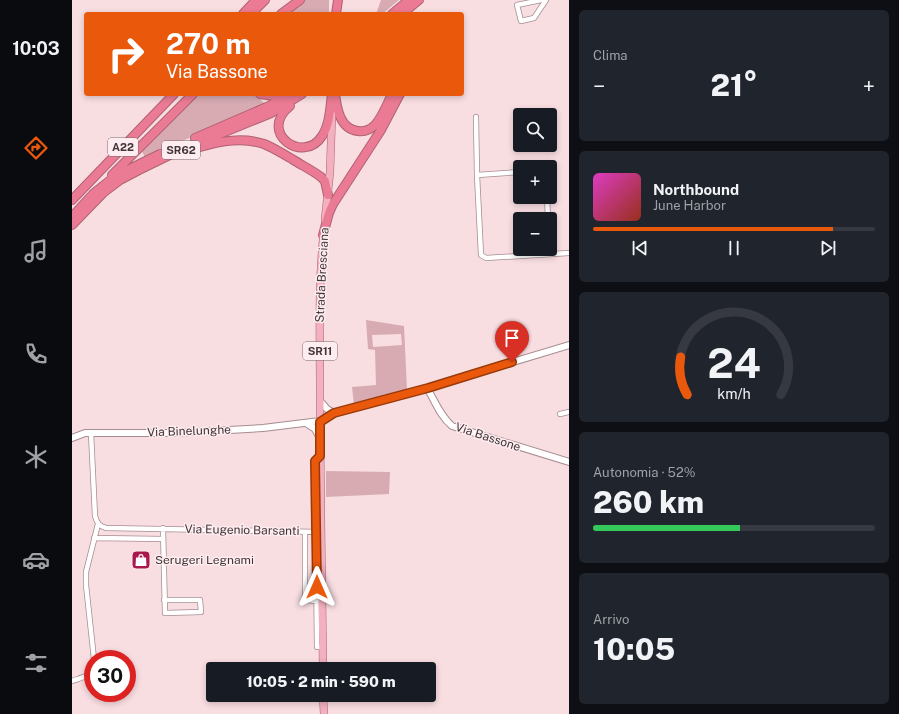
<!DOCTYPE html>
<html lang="it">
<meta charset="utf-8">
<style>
:root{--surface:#171b24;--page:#20242c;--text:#f1f3f6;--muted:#9ea1a6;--line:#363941;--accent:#ea580c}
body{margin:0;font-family:"Public Sans",sans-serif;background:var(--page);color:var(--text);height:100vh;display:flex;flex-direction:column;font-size:15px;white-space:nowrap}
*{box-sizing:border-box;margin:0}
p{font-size:13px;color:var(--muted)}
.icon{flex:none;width:22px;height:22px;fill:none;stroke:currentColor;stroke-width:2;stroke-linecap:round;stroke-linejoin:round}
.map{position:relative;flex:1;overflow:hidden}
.side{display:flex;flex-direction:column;gap:10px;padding:10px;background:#0d0f14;width:330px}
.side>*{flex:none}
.banner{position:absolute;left:12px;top:12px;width:380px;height:84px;border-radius:4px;box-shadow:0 2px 6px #0003;background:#ea580c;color:#fff;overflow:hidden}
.fabs{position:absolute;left:441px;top:108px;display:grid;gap:8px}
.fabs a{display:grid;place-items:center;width:44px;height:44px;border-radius:4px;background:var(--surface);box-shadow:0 2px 6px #0003;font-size:20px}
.speed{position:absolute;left:12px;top:650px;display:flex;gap:8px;font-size:20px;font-weight:700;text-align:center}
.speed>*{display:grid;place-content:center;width:52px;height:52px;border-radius:50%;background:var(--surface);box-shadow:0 2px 6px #0003;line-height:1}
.speed .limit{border:6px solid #d22;background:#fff;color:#111}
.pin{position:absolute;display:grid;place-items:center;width:34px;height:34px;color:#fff;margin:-41px -17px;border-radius:50% 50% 50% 0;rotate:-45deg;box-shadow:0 0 4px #0007}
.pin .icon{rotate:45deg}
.me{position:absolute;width:44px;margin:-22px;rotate:0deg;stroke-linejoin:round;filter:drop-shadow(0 0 3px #0008)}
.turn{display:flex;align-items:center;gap:14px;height:84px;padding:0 16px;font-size:18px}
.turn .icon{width:52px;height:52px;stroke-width:2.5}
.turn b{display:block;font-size:28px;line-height:34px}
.big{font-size:30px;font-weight:800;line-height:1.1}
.side .widget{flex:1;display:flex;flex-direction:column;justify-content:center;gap:6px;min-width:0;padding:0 14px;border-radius:6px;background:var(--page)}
.side .dial{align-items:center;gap:0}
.dial svg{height:104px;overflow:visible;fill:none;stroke:var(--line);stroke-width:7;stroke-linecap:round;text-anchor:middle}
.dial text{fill:var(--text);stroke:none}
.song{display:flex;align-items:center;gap:12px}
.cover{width:48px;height:48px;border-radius:6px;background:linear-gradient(135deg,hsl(310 70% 55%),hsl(10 70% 35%))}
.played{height:4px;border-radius:2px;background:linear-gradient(90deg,var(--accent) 85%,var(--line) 85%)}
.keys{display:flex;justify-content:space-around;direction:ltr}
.heat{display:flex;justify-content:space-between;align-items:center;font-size:22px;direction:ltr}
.charge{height:6px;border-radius:3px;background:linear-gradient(90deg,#34c759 52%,var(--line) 0)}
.trip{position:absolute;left:134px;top:662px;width:230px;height:40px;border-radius:4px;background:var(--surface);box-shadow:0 2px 6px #0003;font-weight:800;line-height:40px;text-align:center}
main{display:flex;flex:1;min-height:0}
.menu{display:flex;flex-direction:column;width:72px;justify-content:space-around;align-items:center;background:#090b0e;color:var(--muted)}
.menu .icon{width:28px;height:28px}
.menu .current{color:var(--accent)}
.menu b{font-size:18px;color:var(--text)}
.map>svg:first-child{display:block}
</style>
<main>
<nav class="menu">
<b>10:03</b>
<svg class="icon current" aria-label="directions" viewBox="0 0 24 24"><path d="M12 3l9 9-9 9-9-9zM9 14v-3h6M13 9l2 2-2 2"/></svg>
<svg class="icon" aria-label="music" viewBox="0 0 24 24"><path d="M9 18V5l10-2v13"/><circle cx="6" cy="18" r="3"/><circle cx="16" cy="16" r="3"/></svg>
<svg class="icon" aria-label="phone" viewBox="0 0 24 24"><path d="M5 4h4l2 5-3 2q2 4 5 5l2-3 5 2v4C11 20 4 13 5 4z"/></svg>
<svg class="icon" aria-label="climate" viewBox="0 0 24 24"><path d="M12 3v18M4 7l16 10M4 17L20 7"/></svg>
<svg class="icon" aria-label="car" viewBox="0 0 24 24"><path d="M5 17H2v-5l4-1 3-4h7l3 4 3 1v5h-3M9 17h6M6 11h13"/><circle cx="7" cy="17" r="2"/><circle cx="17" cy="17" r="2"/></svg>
<svg class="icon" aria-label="filters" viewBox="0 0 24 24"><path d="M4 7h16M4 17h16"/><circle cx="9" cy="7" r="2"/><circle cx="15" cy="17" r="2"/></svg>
</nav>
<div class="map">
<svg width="497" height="714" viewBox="0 0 497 714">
<rect width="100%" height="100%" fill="#f8dde1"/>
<path fill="#d8abb3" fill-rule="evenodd" d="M232,0H257V14H242L235,12L224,14H213Z
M309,0H327L310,14H304Z
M126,94H183L194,105L73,157L69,150Z
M294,320L332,326L335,390L282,405L280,387L304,385L303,350L296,349ZM329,334L330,345L301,347L300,335Z
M254,471L318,472L317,494L254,497Z"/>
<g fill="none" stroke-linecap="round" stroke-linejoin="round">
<defs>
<path id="street" d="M469,0L445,5L449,21L462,18L474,0
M404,117L405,175L409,255L414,258L497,253
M405,175L448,172
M475,197L476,219
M488,414L497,412
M19,433L23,516C25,523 27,526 34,528L249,532
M248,456L243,461L245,647H251
M91,528L93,613L129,612L128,600H92
M233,532V600L245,601
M22,538L91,539
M22,659L14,585V572L26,524
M0,681C8,678 17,677 21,669"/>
<path id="secondary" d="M355,388C363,401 368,416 380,426L497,462
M248,401L255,409L262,413
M234,423L243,429L248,438
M0,438L13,433H97L140,431L191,428L248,421L262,413L355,388L497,345"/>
<path id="primary" d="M253,219L258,172L260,114
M251,669C250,576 248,483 248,390C248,337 246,283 252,230
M251,695L252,714"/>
<path id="highway" d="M171,14L184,0
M179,14L193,0
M209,14L228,0
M264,14L266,0
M320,14L337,0
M330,14L347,0
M188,94L202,96L213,94
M263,94C265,109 268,129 286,131C293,132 299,129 303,125C311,116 315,104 320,94
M218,106C185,133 232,165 250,136C258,124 258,108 260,94
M123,138L197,106L218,94
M128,147C149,141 171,137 192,144C202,148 211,154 220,159C229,165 240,170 249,177L253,181L256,195
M40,175L121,94
M0,200L102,94
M0,217L21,194L45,175L88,154
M0,225L32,192L48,180L67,170L104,152L199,113L230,94
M251,235L257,213L261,204L309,130L328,94"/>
</defs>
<use href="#street" stroke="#a68d91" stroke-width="6"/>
<use href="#secondary" stroke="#a68d91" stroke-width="8"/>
<use href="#primary" stroke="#af6273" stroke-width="8"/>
<use href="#highway" stroke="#af6273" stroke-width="10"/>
<use href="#street" stroke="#fff" stroke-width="4.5"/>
<use href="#secondary" stroke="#fff" stroke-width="6"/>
<use href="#primary" stroke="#f3b0bf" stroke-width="7"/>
<use href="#highway" stroke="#eb7b94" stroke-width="8"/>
</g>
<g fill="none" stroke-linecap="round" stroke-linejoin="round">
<defs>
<path id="route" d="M245,587L243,461L248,456V422L262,413L356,388L440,362"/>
</defs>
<use href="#route" stroke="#983908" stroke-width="10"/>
<use href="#route" stroke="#ea580c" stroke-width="7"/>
</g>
<defs>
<symbol id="shop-square" viewBox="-11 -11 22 22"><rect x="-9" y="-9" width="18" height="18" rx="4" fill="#aa174d" stroke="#feedf0"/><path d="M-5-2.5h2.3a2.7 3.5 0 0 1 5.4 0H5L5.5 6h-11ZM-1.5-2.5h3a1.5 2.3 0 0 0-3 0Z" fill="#fff"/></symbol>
</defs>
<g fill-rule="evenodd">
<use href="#shop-square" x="58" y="549" width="22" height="22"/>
</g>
<g text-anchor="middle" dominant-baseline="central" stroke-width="3" stroke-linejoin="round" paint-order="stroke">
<g fill="#feedf0" stroke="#796c6e" stroke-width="1">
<rect x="36" y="138" width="30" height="18" rx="3"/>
<rect x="90" y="141" width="38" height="18" rx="3"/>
<rect x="231" y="342" width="34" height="18" rx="3"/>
</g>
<g font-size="11" font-weight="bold" fill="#403537">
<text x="51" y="147">A22</text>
<text x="109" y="150">SR62</text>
<text x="248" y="351">SR11</text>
</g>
<g font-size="12" fill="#403537" stroke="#feedf0">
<text transform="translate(250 275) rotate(-87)">Strada Bresciana</text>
<text transform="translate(117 431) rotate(-2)">Via Binelunghe</text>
<text transform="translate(416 437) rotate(18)">Via Bassone</text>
<text transform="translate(170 530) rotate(1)">Via Eugenio Barsanti</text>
</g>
<g font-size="12" fill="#403537" stroke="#feedf0" text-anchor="start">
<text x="83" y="560">Serugeri Legnami</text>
</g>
</g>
</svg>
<div class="fabs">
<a><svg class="icon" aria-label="search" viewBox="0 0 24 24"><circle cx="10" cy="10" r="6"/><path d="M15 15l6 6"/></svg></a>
<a>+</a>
<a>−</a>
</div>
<div class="speed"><div class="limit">30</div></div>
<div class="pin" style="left:440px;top:362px;background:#d93025"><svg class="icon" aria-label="arrive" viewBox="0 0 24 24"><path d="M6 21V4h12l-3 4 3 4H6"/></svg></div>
<svg class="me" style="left:245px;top:587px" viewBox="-20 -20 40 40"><path d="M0-17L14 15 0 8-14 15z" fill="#ea580c" stroke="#fff" stroke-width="4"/></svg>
<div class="trip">10:05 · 2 min · 590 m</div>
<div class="banner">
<div class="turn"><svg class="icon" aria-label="right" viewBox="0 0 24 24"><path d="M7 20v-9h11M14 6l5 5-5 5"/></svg><div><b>270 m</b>Via Bassone</div></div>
</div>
</div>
<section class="side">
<div class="widget"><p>Clima</p>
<div class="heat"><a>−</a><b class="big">21°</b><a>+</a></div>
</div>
<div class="widget">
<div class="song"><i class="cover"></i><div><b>Northbound</b><p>June Harbor</p></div></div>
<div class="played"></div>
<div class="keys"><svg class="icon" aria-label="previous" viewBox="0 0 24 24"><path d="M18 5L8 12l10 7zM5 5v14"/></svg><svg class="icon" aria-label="pause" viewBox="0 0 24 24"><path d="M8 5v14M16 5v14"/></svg><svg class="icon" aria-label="next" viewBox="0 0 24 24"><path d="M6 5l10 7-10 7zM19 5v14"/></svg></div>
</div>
<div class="widget dial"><svg viewBox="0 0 100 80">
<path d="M14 69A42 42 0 1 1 86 69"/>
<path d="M14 69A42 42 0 0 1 9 40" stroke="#ea580c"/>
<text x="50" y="56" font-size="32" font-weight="700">24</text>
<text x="50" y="72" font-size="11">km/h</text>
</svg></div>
<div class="widget"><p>Autonomia · 52%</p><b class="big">260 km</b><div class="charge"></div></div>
<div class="widget"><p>Arrivo</p><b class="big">10:05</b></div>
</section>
</main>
